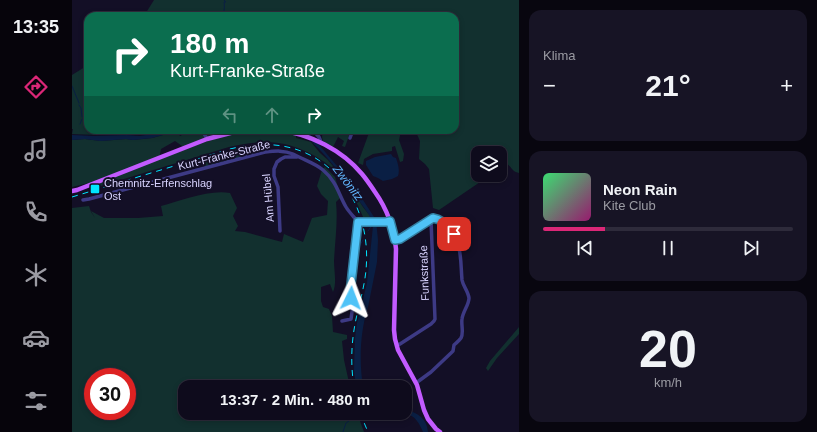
<!DOCTYPE html>
<html lang="de">
<meta charset="utf-8">
<style>
:root{--surface:#0e0b1c;--page:#171425;--text:#f1f3f6;--muted:#9b9ba3;--line:#2e2b3b;--accent:#db2777}
body{margin:0;font-family:Arial,sans-serif;background:var(--page);color:var(--text);height:100vh;display:flex;flex-direction:column;font-size:15px;white-space:nowrap}
*{box-sizing:border-box;margin:0}
p{font-size:13px;color:var(--muted)}
.icon{flex:none;width:22px;height:22px;fill:none;stroke:currentColor;stroke-width:2;stroke-linecap:round;stroke-linejoin:round}
.map{position:relative;flex:1;overflow:hidden}
.panel{display:flex;flex-direction:column;gap:10px;padding:10px;background:#08060f;width:298px}
.panel>*{flex:none}
.banner{position:absolute;left:12px;top:12px;width:375px;height:122px;border-radius:12px;box-shadow:0 2px 6px #0003,0 0 0 1px var(--line);background:#0b6e4f;color:#fff;overflow:hidden}
.tools{position:absolute;left:399px;top:146px;display:grid;gap:8px}
.tools a{display:grid;place-items:center;width:36px;height:36px;border-radius:8px;background:var(--surface);box-shadow:0 2px 6px #0003,0 0 0 1px var(--line);font-size:20px}
.speed{position:absolute;left:12px;top:368px;display:flex;gap:8px;font-size:20px;font-weight:700;text-align:center}
.speed>*{display:grid;place-content:center;width:52px;height:52px;border-radius:50%;background:var(--surface);box-shadow:0 2px 6px #0003,0 0 0 1px var(--line);line-height:1}
.speed .limit{border:6px solid #d22;background:#fff;color:#111}
.pin{position:absolute;display:grid;place-items:center;width:34px;height:34px;color:#fff;margin:-17px;border-radius:8px;box-shadow:0 2px 6px #0006}
.me{position:absolute;width:44px;margin:-22px;rotate:3deg;stroke-linejoin:round;filter:drop-shadow(0 0 3px #0008)}
.turn{display:flex;align-items:center;gap:14px;height:84px;padding:0 20px;font-size:18px}
.turn .icon{width:52px;height:52px;stroke-width:2.5}
.turn b{display:block;font-size:28px;line-height:34px}
.lanes{display:flex;align-items:center;height:38px;padding:0 20px;background:#0003;justify-content:center;gap:20px;direction:ltr}
.lanes .off{opacity:.35}
.big{font-size:30px;font-weight:800;line-height:1.1}
.panel .tile{flex:1;display:flex;flex-direction:column;justify-content:center;gap:6px;min-width:0;padding:0 14px;border-radius:12px;background:var(--page)}
.panel .dial{align-items:center;gap:0}
.dial b{font-size:52px;line-height:1}
.song{display:flex;align-items:center;gap:12px}
.cover{width:48px;height:48px;border-radius:6px;background:linear-gradient(135deg,hsl(140 70% 55%),hsl(320 70% 35%))}
.played{height:4px;border-radius:2px;background:linear-gradient(90deg,var(--accent) 25%,var(--line) 25%)}
.keys{display:flex;justify-content:space-around;direction:ltr}
.heat{display:flex;justify-content:space-between;align-items:center;font-size:22px;direction:ltr}
.trip{position:absolute;left:106px;top:380px;width:234px;height:40px;border-radius:12px;background:var(--surface);box-shadow:0 2px 6px #0003,0 0 0 1px var(--line);font-weight:800;line-height:40px;text-align:center}
main{display:flex;flex:1;min-height:0}
.dock{display:flex;flex-direction:column;width:72px;justify-content:space-around;align-items:center;background:#06040b;color:var(--muted)}
.dock .icon{width:28px;height:28px}
.dock .active{color:var(--accent)}
.dock b{font-size:18px;color:var(--text)}
.map>svg:first-child{display:block}
</style>
<main>
<nav class="dock">
<b>13:35</b>
<svg class="icon active" aria-label="directions" viewBox="0 0 24 24"><path d="M12 3l9 9-9 9-9-9zM9 14v-3h6M13 9l2 2-2 2"/></svg>
<svg class="icon" aria-label="music" viewBox="0 0 24 24"><path d="M9 18V5l10-2v13"/><circle cx="6" cy="18" r="3"/><circle cx="16" cy="16" r="3"/></svg>
<svg class="icon" aria-label="phone" viewBox="0 0 24 24"><path d="M5 4h4l2 5-3 2q2 4 5 5l2-3 5 2v4C11 20 4 13 5 4z"/></svg>
<svg class="icon" aria-label="climate" viewBox="0 0 24 24"><path d="M12 3v18M4 7l16 10M4 17L20 7"/></svg>
<svg class="icon" aria-label="car" viewBox="0 0 24 24"><path d="M5 17H2v-5l4-1 3-4h7l3 4 3 1v5h-3M9 17h6M6 11h13"/><circle cx="7" cy="17" r="2"/><circle cx="17" cy="17" r="2"/></svg>
<svg class="icon" aria-label="filters" viewBox="0 0 24 24"><path d="M4 7h16M4 17h16"/><circle cx="9" cy="7" r="2"/><circle cx="15" cy="17" r="2"/></svg>
</nav>
<div class="map">
<svg width="447" height="432" viewBox="0 0 447 432">
<rect width="100%" height="100%" fill="#130f26"/>
<path fill="#12302f" fill-rule="evenodd" d="M82,0H447V173C439,171 441,168 435,164L428,168V153H406V175H417L411,180L367,210L361,208L357,169L353,164L347,159L348,141L343,130H383V16H72Z
M16,65V130H37L26,135L0,134L1,129H0V75Z
M104,130L108,136L120,130H170L113,148L103,141L89,149L87,159L136,141L171,131L197,132L208,135L214,130H224V138L239,142L248,153L256,160L279,188L291,207L299,217L296,218L291,217C285,202 277,187 267,175C261,167 251,161 243,156C214,140 189,139 157,147L19,189L20,186L17,183L0,187V140L13,139L29,141L54,139L61,140L80,138L98,133Z
M251,130H279L273,147L270,146L272,141L266,137L261,147L251,141L250,137Z
M298,130H331L329,131L327,140L332,154L331,161L328,162L323,146L320,147V151L301,154L292,159L291,165L286,163Z
M183,147L184,153L132,167L130,160L162,150Z
M253,167L263,177L269,197L264,202C266,221 263,241 262,261C262,271 265,283 261,292L258,284L249,287V301L251,307L257,309L260,316L261,332L275,335V339L270,341L272,360L278,387H113V413H285L292,432H0V208L17,206L19,212L23,218L19,211L32,218H66L91,216L89,206C108,201 138,189 158,193L165,208L161,216L166,226L163,231L173,232L210,242L212,234L231,242L240,218L255,215L256,201L249,194L245,186L250,170ZM21,377H55V411H21Z
M447,327V334L425,358L416,371L414,368L418,361Z"/>
<path fill="#0a1f44" d="M92,130H104L98,133L80,138L61,140L54,139L29,141L13,139L0,140V135L21,136L55,135L68,136L79,134Z
M229,130H234L237,133L271,173L291,200L304,220L306,240L305,262L296,307C288,332 287,361 291,387H284L282,370L283,338L285,323L295,283L301,226L297,215L293,209C281,192 270,175 256,159C248,149 238,141 229,130Z
M319,154L321,157L324,158C326,164 328,170 326,176L320,179L311,181L306,178L301,176L294,165V161L303,157Z
M333,410C346,412 355,419 356,432H351C341,408 331,413 310,419C307,419 304,421 301,420C296,419 293,416 290,413H298L301,414L305,415L314,413H333Z"/>
<g fill="none" stroke-linecap="round" stroke-linejoin="round">
<path stroke="#0a1f44" stroke-width="1" d="M151,16C152,11 153,7 152,2H154L152,0
M0,86L7,103
M7,105L9,108L10,117
M8,124L10,119
M296,231L300,225
M285,250L291,240
M271,432L274,423L277,421L281,413"/>
<path stroke="#3d3a85" stroke-width="3.5" d="M130,130L135,139
M241,130L247,137L249,142
M278,138L281,130
M11,200L17,199L193,152C203,151 212,150 221,154C223,155 225,156 227,157C235,161 244,164 251,170C265,182 266,193 274,207C277,212 282,217 286,222H314L318,221
M208,231L206,187L202,176V169L205,162L209,159L213,157H225
M323,240L328,239L359,220L361,218C366,218 368,221 372,224C391,240 388,257 390,280C391,286 396,291 397,298C397,305 391,311 390,319C389,325 392,333 389,338C387,341 384,343 382,345L381,351L379,353L359,372L344,383
M270,321L279,319L281,305L278,293L286,222
M325,345L328,344L359,324L362,321L363,319L359,220"/>
<path stroke="#c25bff" stroke-width="4.5" d="M207,130C238,134 270,150 290,174C295,180 299,186 303,192C315,209 322,228 324,249L322,330L323,339L326,350L345,385L352,410L356,419L364,429L368,432
M0,191L5,190L135,139L170,130"/>
<path stroke="#00e5ff" stroke-width="1" stroke-dasharray="6 5" stroke-linecap="butt" d="M0,197L158,149C189,141 222,143 248,161C283,185 298,229 294,270C292,291 285,310 282,330C279,349 279,368 282,387
M288,413L296,432"/>
</g>
<g fill="none" stroke-linecap="round" stroke-linejoin="round">
<defs>
<path id="route" d="M279,298L278,293L286,222H314L318,221L323,240L328,239L361,218C369,219 377,227 382,234"/>
</defs>
<use href="#route" stroke="#337fa1" stroke-width="10"/>
<use href="#route" stroke="#4fc3f7" stroke-width="7"/>
</g>
<rect fill="#00e5ff" stroke="#130f26" stroke-width="1.5" x="18" y="184" width="10" height="10" rx="2"/>
<g text-anchor="middle" dominant-baseline="central" stroke-width="4" stroke-linejoin="round" paint-order="stroke">
<g font-size="11" fill="#d9d4ff" stroke="#130f26">
<text transform="translate(152 155) rotate(-14)">Kurt-Franke-Straße</text>
<text transform="translate(196 198) rotate(-95)">Am Hübel</text>
<text transform="translate(352 273) rotate(-92)">Funkstraße</text>
</g>
<g font-size="11" fill="#d9d4ff" stroke="#130f26" text-anchor="start">
<text x="32" y="183">Chemnitz-Erfenschlag<tspan x="32" dy="13">Ost</tspan></text>
</g>
<g font-size="12" font-style="italic" fill="#62b6ff" stroke="#130f26">
<text transform="translate(276 183) rotate(53)">Zwönitz</text>
</g>
</g>
</svg>
<div class="tools">
<a><svg class="icon" aria-label="layers" viewBox="0 0 24 24"><path d="M12 4l9 5-9 5-9-5zM3 14l9 5 9-5"/></svg></a>
</div>
<div class="speed"><div class="limit">30</div></div>
<div class="pin" style="left:382px;top:234px;background:#d93025"><svg class="icon" aria-label="arrive" viewBox="0 0 24 24"><path d="M6 21V4h12l-3 4 3 4H6"/></svg></div>
<svg class="me" style="left:279px;top:298px" viewBox="-20 -20 40 40"><path d="M0-17L14 15 0 8-14 15z" fill="#4fc3f7" stroke="#fff" stroke-width="4"/></svg>
<div class="trip">13:37 · 2 Min. · 480 m</div>
<div class="banner">
<div class="turn"><svg class="icon" aria-label="right" viewBox="0 0 24 24"><path d="M7 20v-9h11M14 6l5 5-5 5"/></svg><div><b>180 m</b>Kurt-Franke-Straße</div></div>
<div class="lanes"><svg class="icon off" aria-label="left" viewBox="0 0 24 24"><path d="M17 20v-9H6M10 6l-5 5 5 5"/></svg><svg class="icon off" aria-label="ahead" viewBox="0 0 24 24"><path d="M12 20V5M6 11l6-6 6 6"/></svg><svg class="icon" aria-label="right" viewBox="0 0 24 24"><path d="M7 20v-9h11M14 6l5 5-5 5"/></svg></div>
</div>
</div>
<section class="panel">
<div class="tile"><p>Klima</p>
<div class="heat"><a>−</a><b class="big">21°</b><a>+</a></div>
</div>
<div class="tile">
<div class="song"><i class="cover"></i><div><b>Neon Rain</b><p>Kite Club</p></div></div>
<div class="played"></div>
<div class="keys"><svg class="icon" aria-label="previous" viewBox="0 0 24 24"><path d="M18 5L8 12l10 7zM5 5v14"/></svg><svg class="icon" aria-label="pause" viewBox="0 0 24 24"><path d="M8 5v14M16 5v14"/></svg><svg class="icon" aria-label="next" viewBox="0 0 24 24"><path d="M6 5l10 7-10 7zM19 5v14"/></svg></div>
</div>
<div class="tile dial"><b>20</b><p>km/h</p></div>
</section>
</main>
